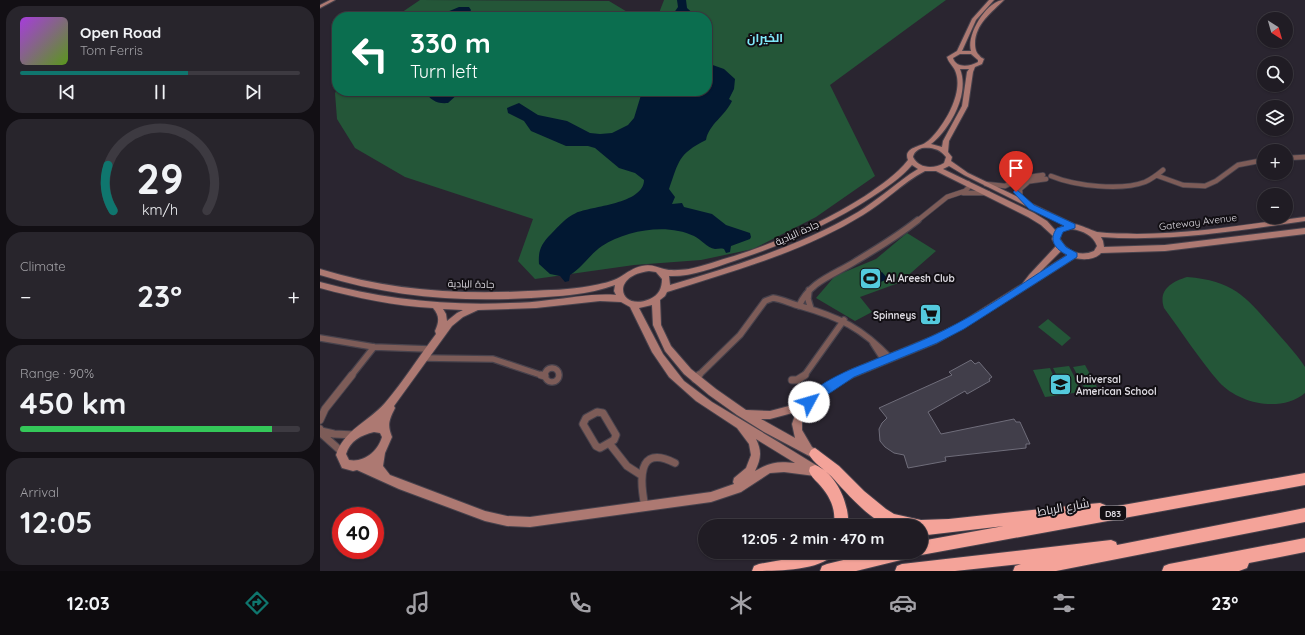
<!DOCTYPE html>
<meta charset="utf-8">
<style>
:root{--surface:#201c24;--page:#28252c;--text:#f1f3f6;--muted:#a2a1a6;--line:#3d3a41;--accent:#0f766e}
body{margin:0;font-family:Quicksand,Cairo,sans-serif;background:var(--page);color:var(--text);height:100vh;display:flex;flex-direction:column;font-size:15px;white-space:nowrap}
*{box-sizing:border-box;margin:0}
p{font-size:13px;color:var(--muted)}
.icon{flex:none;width:22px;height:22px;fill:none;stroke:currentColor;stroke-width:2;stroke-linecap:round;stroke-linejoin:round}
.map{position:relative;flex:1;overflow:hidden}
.panel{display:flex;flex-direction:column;gap:6px;padding:6px;background:#120f14;width:320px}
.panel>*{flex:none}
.guide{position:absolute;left:12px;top:12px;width:380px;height:84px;border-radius:16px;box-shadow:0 1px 3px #0004,0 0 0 1px var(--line);background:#0b6e4f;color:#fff;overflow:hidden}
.needle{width:26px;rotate:143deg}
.tools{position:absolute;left:937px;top:12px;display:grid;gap:8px}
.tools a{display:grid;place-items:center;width:36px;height:36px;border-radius:50%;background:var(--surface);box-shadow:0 1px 3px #0004,0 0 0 1px var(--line);font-size:20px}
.speed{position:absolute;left:12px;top:507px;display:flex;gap:8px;font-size:20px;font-weight:700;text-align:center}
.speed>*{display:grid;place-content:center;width:52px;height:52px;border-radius:50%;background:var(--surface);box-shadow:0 1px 3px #0004,0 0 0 1px var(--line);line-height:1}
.speed .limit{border:6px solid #d22;background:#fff;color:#111}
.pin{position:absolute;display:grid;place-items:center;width:34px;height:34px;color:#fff;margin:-41px -17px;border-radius:50% 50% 50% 0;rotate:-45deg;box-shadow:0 0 4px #0007}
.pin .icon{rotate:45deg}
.me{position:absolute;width:44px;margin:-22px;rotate:51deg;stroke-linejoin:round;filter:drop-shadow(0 0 3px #0008)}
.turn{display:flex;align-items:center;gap:14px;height:84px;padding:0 12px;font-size:18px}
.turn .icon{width:52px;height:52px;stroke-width:2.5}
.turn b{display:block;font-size:28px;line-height:34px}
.big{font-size:30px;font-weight:800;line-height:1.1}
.panel .widget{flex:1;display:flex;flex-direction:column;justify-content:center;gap:6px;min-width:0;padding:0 14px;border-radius:16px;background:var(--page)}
.panel .dial{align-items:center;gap:0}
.dial svg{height:104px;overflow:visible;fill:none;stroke:var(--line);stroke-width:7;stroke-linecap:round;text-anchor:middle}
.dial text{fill:var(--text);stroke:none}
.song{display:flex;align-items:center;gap:12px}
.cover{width:48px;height:48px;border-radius:6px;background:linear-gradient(135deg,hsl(280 70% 55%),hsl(90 70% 35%))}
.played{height:4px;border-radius:2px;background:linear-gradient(90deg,var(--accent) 60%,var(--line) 60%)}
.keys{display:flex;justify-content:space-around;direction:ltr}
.heat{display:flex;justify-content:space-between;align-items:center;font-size:22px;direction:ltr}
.charge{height:6px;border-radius:3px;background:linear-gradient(90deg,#34c759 90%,var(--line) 0)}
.trip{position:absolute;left:378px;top:519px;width:230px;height:40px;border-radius:20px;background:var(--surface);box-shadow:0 1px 3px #0004,0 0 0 1px var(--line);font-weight:800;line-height:40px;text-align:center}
.tab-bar{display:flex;height:64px;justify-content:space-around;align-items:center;background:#0d0b0e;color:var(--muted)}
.tab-bar .icon{width:28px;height:28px}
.tab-bar .active{color:var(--accent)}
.tab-bar b{font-size:18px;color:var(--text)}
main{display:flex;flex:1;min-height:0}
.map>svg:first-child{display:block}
</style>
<main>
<section class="panel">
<div class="widget">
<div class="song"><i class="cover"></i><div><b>Open Road</b><p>Tom Ferris</p></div></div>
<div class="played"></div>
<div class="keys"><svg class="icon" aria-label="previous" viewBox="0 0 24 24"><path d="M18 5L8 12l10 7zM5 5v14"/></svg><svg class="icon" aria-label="pause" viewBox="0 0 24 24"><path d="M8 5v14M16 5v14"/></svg><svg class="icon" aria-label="next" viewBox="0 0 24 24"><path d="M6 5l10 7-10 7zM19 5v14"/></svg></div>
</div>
<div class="widget dial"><svg viewBox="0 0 100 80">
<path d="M14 69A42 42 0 1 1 86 69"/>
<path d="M14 69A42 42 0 0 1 10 34" stroke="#0f766e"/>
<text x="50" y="56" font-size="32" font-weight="700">29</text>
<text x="50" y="72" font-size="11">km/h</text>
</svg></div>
<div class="widget"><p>Climate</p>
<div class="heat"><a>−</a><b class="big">23°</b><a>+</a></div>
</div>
<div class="widget"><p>Range · 90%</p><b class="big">450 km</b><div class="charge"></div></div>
<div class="widget"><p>Arrival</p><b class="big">12:05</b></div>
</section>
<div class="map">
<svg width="985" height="571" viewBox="0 0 985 571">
<rect width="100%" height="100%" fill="#2a2530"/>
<path fill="#245638" d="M100,0L289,1L314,16L339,13L344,0H626L510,85L555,176L496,217L433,249L381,260L314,265L215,279L198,261L213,219L85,177L35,148L17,119L15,93L17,90L387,91V17H75Z
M587,233L616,251L584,279V281L540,297L552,312L535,321L496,298L515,276L556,259Z
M867,277C914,281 925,296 954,329C964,341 976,353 985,367V393C961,413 919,404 899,382C879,359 862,332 844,308C838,290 851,282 867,277Z
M728,319L751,338L742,346L718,327Z
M765,365L777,387L765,389L753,367Z
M749,366L762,392L746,394L733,368Z
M730,368L742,395L725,397L713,370Z"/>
<path fill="#021832" d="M357,0H366L367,8L377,17H351L358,7Z
M139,7H149L151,10C146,21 126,17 115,17Z
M387,63L404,69L415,79L414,89L409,99L412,101C405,116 389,124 386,140C358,154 359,161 349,189L355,197L352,204L362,203L364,207L392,214L406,225L430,233L431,237L430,239L411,246L410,252L406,253L404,249C400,248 398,249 395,249C387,248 381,239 374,236C347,223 307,230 282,246C270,254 263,267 250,275L249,281L245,282L240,276L230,274L219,264C218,251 221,244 231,234C239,226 245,218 256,213C271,206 324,204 324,180L315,173L299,168L275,148L268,146H246L211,131L204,121L188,113L187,108L199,103L218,115L247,121L270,133L280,134L292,133L308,125L314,118L321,95L324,91H387Z
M104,91H140V92L128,103C116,104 111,100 104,91Z
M562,272L568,279L558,283L560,286L553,289L551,286L546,288L541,280Z"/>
<path fill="#413e4a" stroke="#6f6d7a" d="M651,360L655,364L659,362L672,377L669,379L670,381L647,394L645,391L608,412L621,434L694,419L696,422H700L710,444H706V448L625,457L626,461L588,468L584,455L574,453L565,447L560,441L559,429L562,423L567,418L559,408L632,375L629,372Z"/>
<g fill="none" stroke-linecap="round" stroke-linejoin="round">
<defs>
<path id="street-far2" d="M966,158L985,157
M731,176C755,186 801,191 825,182C832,179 837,175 843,170
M838,176L863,185L885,186L896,181L918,165L944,160
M666,184L685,186L702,178L723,175
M643,193H668
M700,196V189L708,182
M711,207L698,194L696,187L704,182L726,179
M597,221L627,197L645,191L649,187L648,183"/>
<path id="street-far1" d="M489,290L488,299L491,309
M479,306C490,281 514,275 536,261C558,248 579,235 598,220
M0,338L54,347L109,349
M553,343L564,360
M103,358L173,359L224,376
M225 375a7 7 0 1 1 14 0a7 7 0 1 1-14 0Z
M31,376L54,347
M378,376L420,335L445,301L453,298C462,299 471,304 480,306C519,317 542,328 570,358
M484,376L524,320"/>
<path id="street" d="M221,375L225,376
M375,379L379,375
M472,380H477L485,375
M277,412L283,413L296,435L294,440L280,448L276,446L263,424L266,418Z
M0,420L5,409L32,375
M0,429L3,435L22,452
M1,431L14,434L35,435
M289,443L307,466L321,475
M325,507C320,482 316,443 355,463"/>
<path id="secondary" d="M10,0H15L0,8V5Z
M669,0H674L656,20L642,51H651C646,35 667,0 684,0C672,12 655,24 655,44C655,47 656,53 659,55C660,57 662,58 664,59L662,64L655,67L653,72L648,106L629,141L628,152L632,157L631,161L648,173L754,224C762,225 770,230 777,232C790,234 804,233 817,234C873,234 929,224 985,217V221C917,231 849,242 781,237L783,241L784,247L845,245L985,228V234L845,251L781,253C775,260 763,260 755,258L644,328L617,343L534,377L493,401L482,419V430L492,447L499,451L500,454L499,457L495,459L444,432L417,415L389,395L364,374L345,351L333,325L332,305L319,308L343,354L364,381L392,402L460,443L499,467L500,471L499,475L495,476L464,472L450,473L421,492L391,502L210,527L187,526L165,521L79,489L37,470L33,471L22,468L16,455C24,430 48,422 65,403C84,381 99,356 116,334L115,331C119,322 120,316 113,308C75,306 37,298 0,288V282C62,299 125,306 190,303C203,303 216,302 229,300C252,298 274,293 296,295L294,291L295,285C268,295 240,296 211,298C138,302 70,297 0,275V269C68,290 137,295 208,291C229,290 250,290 270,286C280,284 292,282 300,277C308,272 313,268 322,266C331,264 336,267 344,269C351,271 361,270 369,269C384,266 399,260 414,256C460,241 504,222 545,196C561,185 576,175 588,160C583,148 599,147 605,143C610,140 614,135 618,130C629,116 642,91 636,73C634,66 629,64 627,57L637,51L652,19ZM640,54H651L658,60V62C649,67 636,68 633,58ZM640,69H649L647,72L642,106L623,141L622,147L611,144C630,129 650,94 640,69ZM602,148C612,147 620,149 626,157L624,163C614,169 599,169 593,157C594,152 597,150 602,148ZM592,165L598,169L590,174C573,186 556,201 538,212C480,246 414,266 350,285L349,276C371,277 393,268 414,261C462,245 509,225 552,197C566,188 581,178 592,165ZM629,166L644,175L744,225L735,230L727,221L714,213L623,169ZM605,171H616L708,217L721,225L733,236L732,239L736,246L709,275L702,284L638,324L611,337L528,371L469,406L450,411L426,410L396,389L371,369L351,346L341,325L340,300L345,296L347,292C414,271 483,252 543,215C565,202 582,183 605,171ZM752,229C763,231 773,235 777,246L774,251C761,257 747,252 740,239L741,233L745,230ZM741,251L747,255L720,272ZM329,271L336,272L342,279C342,288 339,295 330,299C300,312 289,276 329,271ZM280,301L301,302L310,307L332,352L349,377L376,401L417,428L429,444L431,455L426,468L414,478L413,482L414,484L391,492L210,517L187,516L165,511L70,475L63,466L65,453L72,437C67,425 69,420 75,408L74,406L132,326L143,317L158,310L216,308ZM123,309L143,310L137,313L127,321L126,314ZM476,412L472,424L475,438L441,419H450ZM54,432L60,433L62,437C58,451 44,463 29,460L26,454C30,441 41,435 54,432ZM436,439L475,463C458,461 450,462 435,471C441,459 442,451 436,439Z"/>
<path id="highway" d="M495,448L519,466L544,491L566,509L574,514L601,520L629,519L758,505L780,503L785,505L786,508L985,473V485L601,555L596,552H601V541L684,526L607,535L601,534V526C591,526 579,528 570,526C551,522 524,490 511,476C504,469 493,463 489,454L491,450Z
M495,465C516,473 530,504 528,526H514C516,508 510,496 498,483C494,479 491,476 489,471L490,467Z
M985,508V522L736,571H693L695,566L701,564L635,571H575L577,566L582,564L791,540L796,542L797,545Z
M985,538V552L929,563L927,568L919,571H842L844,566L849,564Z
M495,552H515C505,571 453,571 432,571L434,566L439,564L489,555Z
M556,552H592L590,557L585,559L536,571H500L502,566L507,564Z"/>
</defs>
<use href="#street-far2" stroke="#47424c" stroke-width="6"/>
<use href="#street-far1" stroke="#47424c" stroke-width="8"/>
<use href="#street" stroke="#47424c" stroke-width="9"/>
<use href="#secondary" stroke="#47424c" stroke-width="2"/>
<use href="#highway" stroke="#47424c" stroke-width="2"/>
<use href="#street-far2" stroke="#7d5c58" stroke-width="4.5"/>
<use href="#street-far1" stroke="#7d5c58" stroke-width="5.5"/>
<use href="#street" stroke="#7d5c58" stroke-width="7"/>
<use href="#secondary" fill="#ad7972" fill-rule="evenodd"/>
<use href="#highway" fill="#f4a399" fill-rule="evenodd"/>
</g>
<path fill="#1a73e8" stroke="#114b97" d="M696,189L714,205L755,224V228L743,232L740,239L746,247L757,253V257L644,329L617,343L534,377L489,407L485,405L484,402C491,386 528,370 544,364C575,351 607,340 636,324C674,304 710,278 747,255C735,249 728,240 737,228L744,226L709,209L693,192Z"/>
<defs>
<symbol id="stadium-square" viewBox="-11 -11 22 22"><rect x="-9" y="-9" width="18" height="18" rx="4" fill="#54cadd" stroke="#120f14"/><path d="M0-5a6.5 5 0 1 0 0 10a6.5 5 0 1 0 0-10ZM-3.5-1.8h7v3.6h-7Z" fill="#111"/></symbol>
<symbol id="supermarket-square" viewBox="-11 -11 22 22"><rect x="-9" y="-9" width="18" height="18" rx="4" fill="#54cadd" stroke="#120f14"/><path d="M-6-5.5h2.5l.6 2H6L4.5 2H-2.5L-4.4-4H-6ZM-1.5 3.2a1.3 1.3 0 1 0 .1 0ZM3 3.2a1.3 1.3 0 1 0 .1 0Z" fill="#111"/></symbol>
<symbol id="school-square" viewBox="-11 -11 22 22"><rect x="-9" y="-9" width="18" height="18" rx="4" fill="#54cadd" stroke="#120f14"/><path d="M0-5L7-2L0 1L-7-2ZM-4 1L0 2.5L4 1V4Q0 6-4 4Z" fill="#111"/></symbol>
</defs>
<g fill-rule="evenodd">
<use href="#stadium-square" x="538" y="266" width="25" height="25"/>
<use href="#supermarket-square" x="598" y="302" width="25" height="25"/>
<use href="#school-square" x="728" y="372" width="25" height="25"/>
</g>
<g text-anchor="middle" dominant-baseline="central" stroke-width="4" stroke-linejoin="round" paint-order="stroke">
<rect fill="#120f14" stroke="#a19ea4" stroke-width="1" x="780" y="506" width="26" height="14" rx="3"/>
<g font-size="9" font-weight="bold" fill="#dedbe2">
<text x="793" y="513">D83</text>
</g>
<g font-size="10" fill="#dedbe2" stroke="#120f14">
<text transform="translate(878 222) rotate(-7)">Gateway Avenue</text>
<text transform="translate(477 233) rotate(-24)">جادة البادية</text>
<text transform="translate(151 284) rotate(1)">جادة البادية</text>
</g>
<g font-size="10" font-weight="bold" fill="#dedbe2" stroke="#120f14" text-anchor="start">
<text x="566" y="278">Al Areesh Club</text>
<text x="596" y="315" text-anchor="end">Spinneys</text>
<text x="756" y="379">Universal<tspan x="756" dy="12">American School</tspan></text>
</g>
<g font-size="12" font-weight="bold" fill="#80e9fa" stroke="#120f14">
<text x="445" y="37">الخيران</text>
</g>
<g font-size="12" fill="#dedbe2" stroke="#120f14">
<text transform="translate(743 507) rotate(-10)">شارع الرباط</text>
</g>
</g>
</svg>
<div class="tools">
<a><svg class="needle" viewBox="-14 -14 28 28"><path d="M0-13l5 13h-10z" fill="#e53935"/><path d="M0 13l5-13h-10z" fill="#a2a1a6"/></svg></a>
<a><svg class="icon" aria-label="search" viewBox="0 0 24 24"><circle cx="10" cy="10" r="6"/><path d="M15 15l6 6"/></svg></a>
<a><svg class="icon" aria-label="layers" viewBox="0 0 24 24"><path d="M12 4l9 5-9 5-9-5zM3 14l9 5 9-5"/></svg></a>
<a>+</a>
<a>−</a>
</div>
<div class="speed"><div class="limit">40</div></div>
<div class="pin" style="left:696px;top:192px;background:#d93025"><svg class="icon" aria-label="arrive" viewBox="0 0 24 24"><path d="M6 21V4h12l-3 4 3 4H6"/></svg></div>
<svg class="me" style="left:489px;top:402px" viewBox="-20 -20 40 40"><circle r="19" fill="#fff"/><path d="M0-13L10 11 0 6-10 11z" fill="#1a73e8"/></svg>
<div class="trip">12:05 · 2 min · 470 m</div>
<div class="guide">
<div class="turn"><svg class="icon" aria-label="left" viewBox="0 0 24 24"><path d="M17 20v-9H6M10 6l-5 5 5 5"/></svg><div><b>330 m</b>Turn left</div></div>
</div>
</div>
</main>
<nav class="tab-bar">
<b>12:03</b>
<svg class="icon active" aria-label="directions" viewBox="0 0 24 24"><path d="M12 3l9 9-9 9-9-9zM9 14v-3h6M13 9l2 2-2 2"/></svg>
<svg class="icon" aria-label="music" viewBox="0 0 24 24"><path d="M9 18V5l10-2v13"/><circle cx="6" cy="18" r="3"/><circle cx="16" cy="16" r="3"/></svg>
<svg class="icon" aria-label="phone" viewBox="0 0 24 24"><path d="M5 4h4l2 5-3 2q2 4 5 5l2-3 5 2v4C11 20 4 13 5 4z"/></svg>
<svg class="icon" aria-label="climate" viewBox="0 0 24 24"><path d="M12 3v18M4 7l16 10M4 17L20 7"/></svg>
<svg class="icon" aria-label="car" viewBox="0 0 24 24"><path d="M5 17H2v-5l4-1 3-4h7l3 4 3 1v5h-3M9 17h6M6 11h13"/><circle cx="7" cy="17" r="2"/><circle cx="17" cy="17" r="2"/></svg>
<svg class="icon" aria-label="filters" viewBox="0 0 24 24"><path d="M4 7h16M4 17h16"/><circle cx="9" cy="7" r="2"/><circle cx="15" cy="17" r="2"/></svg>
<b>23°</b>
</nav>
